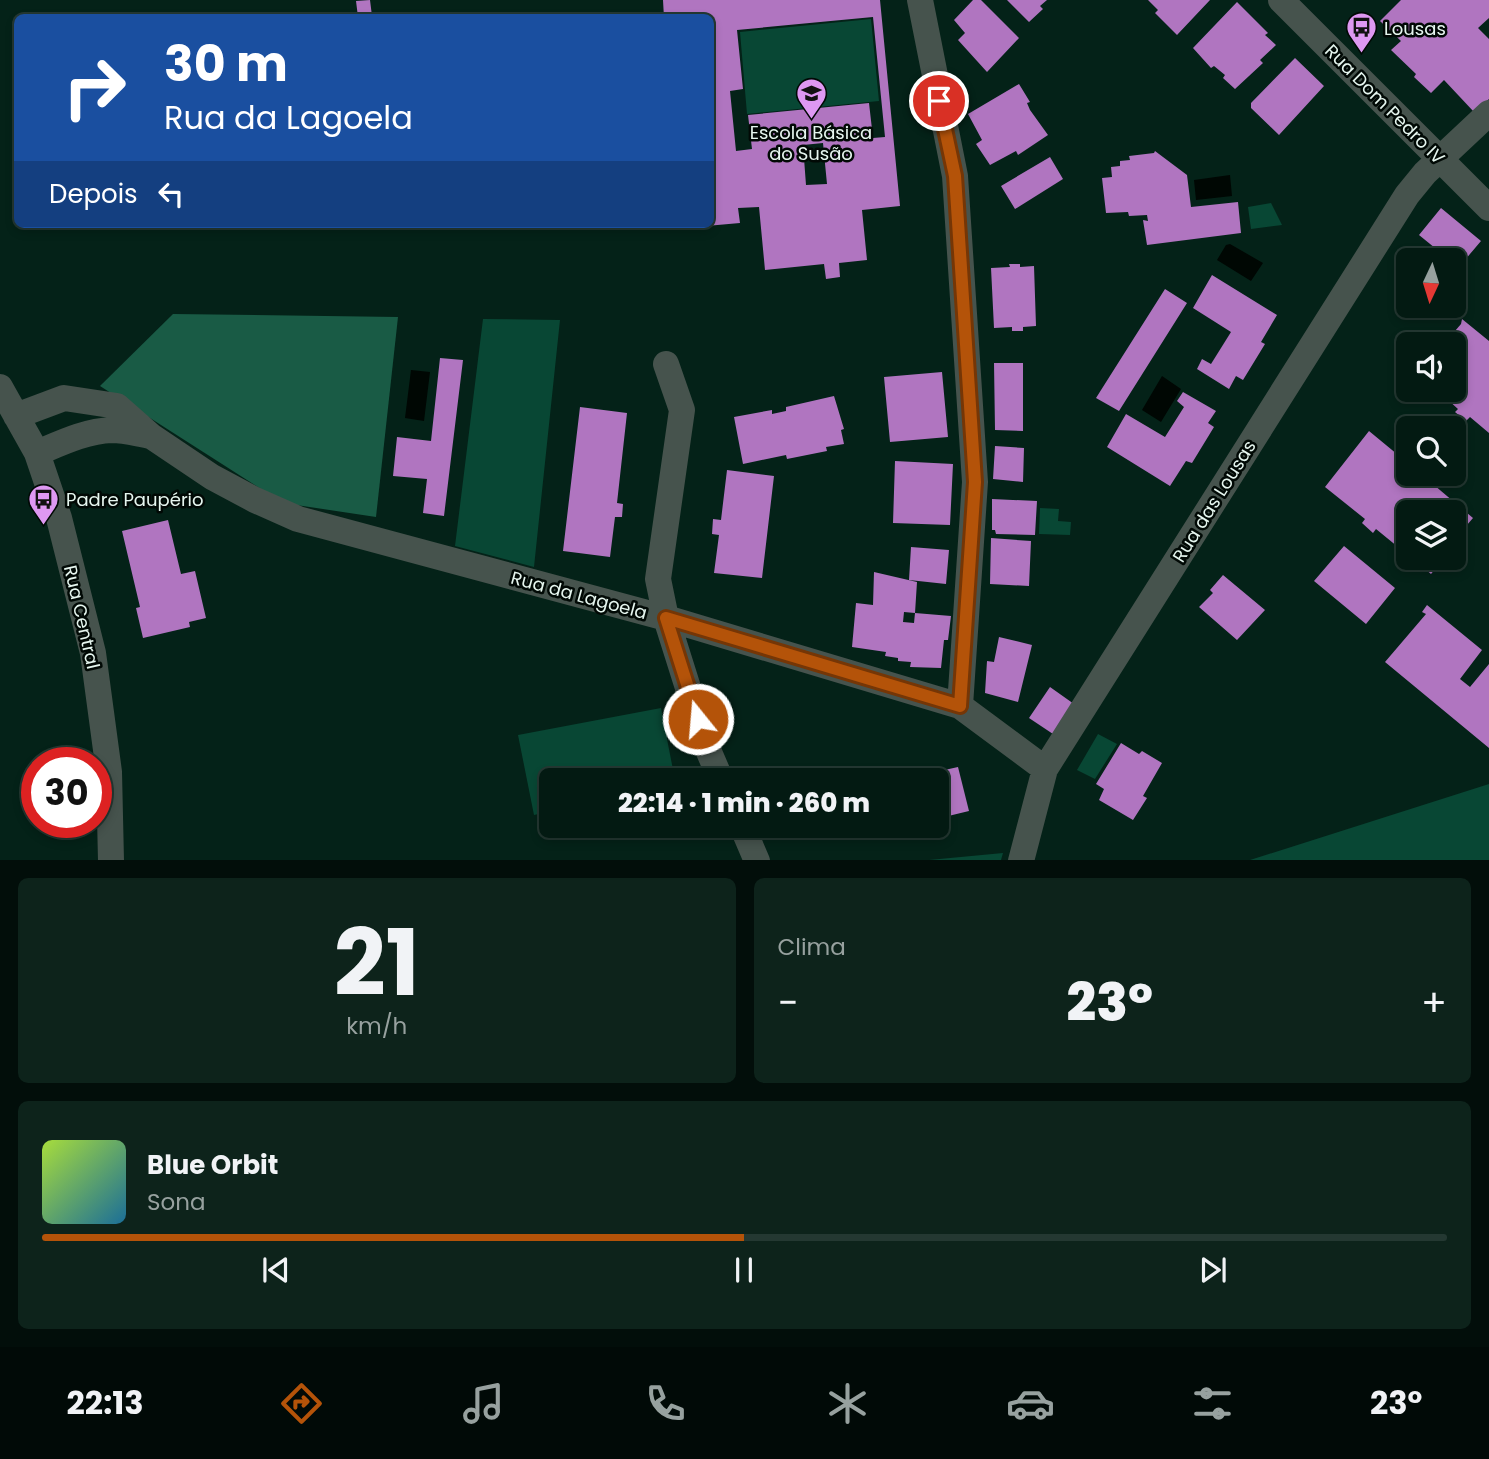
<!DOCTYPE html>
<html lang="pt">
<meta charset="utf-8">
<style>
:root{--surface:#031a12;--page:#0d231b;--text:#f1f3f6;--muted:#97a19f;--line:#243832;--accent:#b45309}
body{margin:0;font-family:Poppins,sans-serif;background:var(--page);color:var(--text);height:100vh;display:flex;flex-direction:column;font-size:26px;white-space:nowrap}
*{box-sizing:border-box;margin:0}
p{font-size:23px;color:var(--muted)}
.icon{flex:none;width:38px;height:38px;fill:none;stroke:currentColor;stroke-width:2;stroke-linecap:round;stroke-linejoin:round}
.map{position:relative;height:860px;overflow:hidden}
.panel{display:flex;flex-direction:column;gap:18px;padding:18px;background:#020e0a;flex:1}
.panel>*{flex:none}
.top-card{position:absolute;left:14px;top:14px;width:700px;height:214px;border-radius:10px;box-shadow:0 4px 10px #0003,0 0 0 2px var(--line);background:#1a4fa0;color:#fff;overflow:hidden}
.needle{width:46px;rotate:184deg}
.tools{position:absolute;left:1396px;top:248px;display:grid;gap:14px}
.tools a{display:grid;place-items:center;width:70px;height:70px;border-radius:10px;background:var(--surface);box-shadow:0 4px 10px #0003,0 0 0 2px var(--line);font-size:35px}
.speed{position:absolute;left:21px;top:747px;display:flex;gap:14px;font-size:35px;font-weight:700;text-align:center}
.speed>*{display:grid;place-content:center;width:91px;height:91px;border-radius:50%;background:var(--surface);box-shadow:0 4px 10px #0003,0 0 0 2px var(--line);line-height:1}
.speed .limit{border:10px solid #d22;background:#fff;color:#111}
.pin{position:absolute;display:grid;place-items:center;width:60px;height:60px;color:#fff;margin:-30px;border:4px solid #fff;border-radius:50%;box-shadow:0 2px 7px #0007}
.me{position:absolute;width:77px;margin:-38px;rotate:343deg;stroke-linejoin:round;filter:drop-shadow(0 0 5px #0008)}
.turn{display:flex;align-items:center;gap:24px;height:147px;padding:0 35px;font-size:32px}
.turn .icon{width:91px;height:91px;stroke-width:2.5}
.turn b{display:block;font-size:49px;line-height:60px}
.then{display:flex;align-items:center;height:66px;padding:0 35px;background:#0003;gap:14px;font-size:26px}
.big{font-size:52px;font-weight:800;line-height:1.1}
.panel .card{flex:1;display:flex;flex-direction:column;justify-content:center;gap:10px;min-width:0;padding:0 24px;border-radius:10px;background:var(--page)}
.panel .dial{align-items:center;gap:0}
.dial b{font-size:91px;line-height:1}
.song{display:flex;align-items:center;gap:21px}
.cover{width:84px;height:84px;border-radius:10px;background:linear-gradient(135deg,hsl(80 70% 55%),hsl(200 70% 35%))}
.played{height:7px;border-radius:4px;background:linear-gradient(90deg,var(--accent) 50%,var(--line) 50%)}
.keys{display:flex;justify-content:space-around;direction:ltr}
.heat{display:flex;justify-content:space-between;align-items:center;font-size:38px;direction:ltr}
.panel .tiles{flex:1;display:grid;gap:18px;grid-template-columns:1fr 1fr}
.card:last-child{grid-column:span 2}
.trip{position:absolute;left:539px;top:768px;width:410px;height:70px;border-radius:10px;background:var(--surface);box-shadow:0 4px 10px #0003,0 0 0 2px var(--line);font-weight:800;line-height:70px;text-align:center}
.tabs{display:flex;height:112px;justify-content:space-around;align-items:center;background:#010a07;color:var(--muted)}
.tabs .icon{width:49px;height:49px}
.tabs .current{color:var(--accent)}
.tabs b{font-size:32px;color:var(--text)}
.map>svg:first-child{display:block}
</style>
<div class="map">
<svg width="1489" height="861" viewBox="0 0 1489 861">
<rect width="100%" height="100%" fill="#042218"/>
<path fill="#084734" d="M871,19L879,101L747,114L740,32Z
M1271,203L1282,225L1251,229L1248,207Z
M483,319L560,320L534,567L455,546Z
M1040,508L1059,509L1058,521L1071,522L1070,535L1039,534Z
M661,708L675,780H551V811L534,815L518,735Z
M1098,734L1117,744L1095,779L1077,770Z
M1489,784V860H1250Z
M1003,853L1001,860H929Z"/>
<path fill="#195b45" d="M173,314L398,317L376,517L283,503L100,386Z"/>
<path fill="#000703" d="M1230,175L1232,196L1196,200L1194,180Z
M1230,244L1263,263L1251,281L1217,260L1226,245Z
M411,370L430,372L424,421L405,418Z
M1162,376L1181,389L1161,422L1142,410Z"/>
<path fill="#b075c0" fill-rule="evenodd" d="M370,0L372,16L358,17L356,1Z
M663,0H880L900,206L862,210L867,260L839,263L840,277L826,279L824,264L765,270L759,207L738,208L740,223L695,227V224H710V18H664ZM873,17L885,137L873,138L869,103L748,115L752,149L736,151L730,91L743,89L737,30ZM823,143L827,184L806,185L803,145Z
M973,0H981L1019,38L987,72L958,40L965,33L954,20Z
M1007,0H1047L1040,6L1043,9L1029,22Z
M1148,0H1210L1177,35L1155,13L1158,10Z
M1401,0H1489V18L1478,28L1489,39V99L1474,112L1444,80L1431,93L1414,77L1416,74L1391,50L1401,41L1380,21Z
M1237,2L1268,33L1265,35L1276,45L1260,60L1263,63L1235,89L1223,78L1225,75L1214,66L1211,68L1193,48Z
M1295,58L1324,86L1279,135L1251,108V103Z
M1019,84L1030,102L1027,103L1030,110L1048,135L1018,155L1016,151L990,165L976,144L982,140L968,114Z
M1155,151L1187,175L1191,207L1238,202L1241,233L1147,245L1143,220L1148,221L1147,215L1129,216L1128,212L1106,213L1102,178L1112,177L1111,167L1120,166V161L1130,160L1129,156L1154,153Z
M1050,157L1063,179L1015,209L1001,186Z
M1441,208L1481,241L1459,267L1454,261H1451L1419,235Z
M1009,264H1020V267L1034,266L1036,326L1023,327V331H1012V327L994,328L991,268L1010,267Z
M1212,275L1277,315L1261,342L1265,344L1243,380L1236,376L1229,389L1197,369L1202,359L1211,364L1231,332L1193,308Z
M1165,289L1187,303L1119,411L1096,398Z
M1462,319L1489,341V433L1470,417L1466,421L1455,412L1458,409L1437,390H1454V345H1443L1461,324Z
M440,358L463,360L444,516L423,513L427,479L393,476L397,437L431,441Z
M994,363H1023V431L995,430Z
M942,372L948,437L890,442L884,377Z
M1183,392L1216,411L1208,423L1214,427L1192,463L1186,461L1170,486L1107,447L1126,414L1165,437L1184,407L1177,401Z
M834,396L844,429L841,430L844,444L826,447L827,451L787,459L786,455L743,464L734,417L772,410V414L786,411V407Z
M580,407L627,413L617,503L623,504L622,517H615L610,557L563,551Z
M1369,431L1409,464V474H1421L1473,518L1454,540V513H1409V556L1376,529L1373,533L1362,523L1365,519L1325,487Z
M995,446L1024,448L1023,482L993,479Z
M895,461L953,464L950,525L893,523Z
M727,470L774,476L762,578L714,573L719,535L712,534L713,519L721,520Z
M992,499L1037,501L1035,535L996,534L995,530H992Z
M168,520L181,574L195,571L206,618L189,622L190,627L143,638L136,608L140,607L122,531Z
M991,538L1031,541L1029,586L990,584Z
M1344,546L1395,588L1366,624L1314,581Z
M911,547L949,550L946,584L909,580Z
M1412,558H1439L1432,566L1436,568L1431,574Z
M874,572L917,582L915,613L951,616L948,640H944L941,668L910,667L911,662L898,661V658L885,656L886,652L852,647L856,603L873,605ZM904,612L915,613L914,623L903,622Z
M1223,575L1265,610L1237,640L1199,607L1213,593L1210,590Z
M1427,605L1482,650L1460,679L1470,687L1489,664V748L1385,662L1426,614L1422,612Z
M999,637L1032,645L1018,702L985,693L987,661L994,662Z
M1050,687L1074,704L1053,734L1029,718Z
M1121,743L1139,754L1142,751L1162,763L1143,796L1147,798L1133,820L1099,800L1104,789L1096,784Z
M958,767L969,811L936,819V780L904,779Z"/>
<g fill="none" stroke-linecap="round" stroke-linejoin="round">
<path stroke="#46534d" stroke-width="26" d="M920,0L955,176L975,482L960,706
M1281,0L1489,208
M666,364L682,410L658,579L666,618L706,745L721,780
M0,387L37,453L59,518L93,653L109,772L111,861
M16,416L64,398L117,406L151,436L212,477L255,500L298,519L666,618L960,706L1045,769
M37,453C61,443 85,431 112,430C125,430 138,434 151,436
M742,826L757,861
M1021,861L1045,769L1407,195L1425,173L1489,113"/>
</g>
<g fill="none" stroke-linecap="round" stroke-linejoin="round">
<defs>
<path id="route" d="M698,719L666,618L960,706L975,482L955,176L939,101"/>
</defs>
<use href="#route" stroke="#753606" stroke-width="18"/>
<use href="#route" stroke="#b45309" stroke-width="12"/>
</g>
<defs>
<symbol id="bus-pin" viewBox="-11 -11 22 30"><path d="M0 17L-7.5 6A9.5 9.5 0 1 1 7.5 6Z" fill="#de98f2" stroke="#010905"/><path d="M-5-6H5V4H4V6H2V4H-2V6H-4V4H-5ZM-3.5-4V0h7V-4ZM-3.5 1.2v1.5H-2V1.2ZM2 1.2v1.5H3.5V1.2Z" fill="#111"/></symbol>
<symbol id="school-pin" viewBox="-11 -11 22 30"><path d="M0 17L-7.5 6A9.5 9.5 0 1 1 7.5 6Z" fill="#de98f2" stroke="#010905"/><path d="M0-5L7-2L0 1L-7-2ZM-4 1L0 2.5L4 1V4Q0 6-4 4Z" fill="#111"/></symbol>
</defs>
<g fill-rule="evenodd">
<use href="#bus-pin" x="1344" y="10" width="35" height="47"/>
<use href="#school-pin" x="794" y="76" width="35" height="47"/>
<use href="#bus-pin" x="26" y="482" width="35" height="47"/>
</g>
<g text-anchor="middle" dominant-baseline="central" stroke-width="5" stroke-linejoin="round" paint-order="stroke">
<g font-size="18" fill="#e6f6ef" stroke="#010905" text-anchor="start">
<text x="1384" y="28">Lousas</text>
<text x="811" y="132" text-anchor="middle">Escola Básica<tspan x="811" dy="21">do Susão</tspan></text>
<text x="66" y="499">Padre Paupério</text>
</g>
<g font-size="18" fill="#e6f6ef" stroke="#010905">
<text transform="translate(1385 104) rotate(45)">Rua Dom Pedro IV</text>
<text transform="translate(1214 501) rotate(-58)">Rua das Lousas</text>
<text transform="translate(579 595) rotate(15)">Rua da Lagoela</text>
<text transform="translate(82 617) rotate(77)">Rua Central</text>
</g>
</g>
</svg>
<div class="tools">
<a><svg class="needle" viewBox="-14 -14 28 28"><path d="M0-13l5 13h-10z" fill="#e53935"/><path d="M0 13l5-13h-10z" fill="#97a19f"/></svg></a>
<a><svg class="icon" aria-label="sound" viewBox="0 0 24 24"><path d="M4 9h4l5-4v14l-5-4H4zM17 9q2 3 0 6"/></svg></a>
<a><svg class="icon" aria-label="search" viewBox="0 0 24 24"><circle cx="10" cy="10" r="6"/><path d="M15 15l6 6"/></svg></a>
<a><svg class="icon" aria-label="layers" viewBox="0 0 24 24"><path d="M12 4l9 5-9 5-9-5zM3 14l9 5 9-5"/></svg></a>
</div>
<div class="speed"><div class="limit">30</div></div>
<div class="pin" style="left:939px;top:101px;background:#d93025"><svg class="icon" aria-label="arrive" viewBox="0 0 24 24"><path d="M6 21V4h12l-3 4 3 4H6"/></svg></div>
<svg class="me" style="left:698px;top:719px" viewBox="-20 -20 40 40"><circle r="17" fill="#b45309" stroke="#fff" stroke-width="3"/><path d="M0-11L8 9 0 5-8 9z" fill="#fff"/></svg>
<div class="trip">22:14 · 1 min · 260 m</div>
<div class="top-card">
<div class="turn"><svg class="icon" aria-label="right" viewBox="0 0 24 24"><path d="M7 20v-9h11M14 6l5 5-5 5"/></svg><div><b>30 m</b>Rua da Lagoela</div></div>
<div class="then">Depois<svg class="icon" aria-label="left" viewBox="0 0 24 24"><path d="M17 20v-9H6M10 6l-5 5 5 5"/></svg></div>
</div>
</div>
<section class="panel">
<div class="tiles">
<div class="card dial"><b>21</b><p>km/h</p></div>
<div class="card"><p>Clima</p>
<div class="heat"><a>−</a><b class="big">23°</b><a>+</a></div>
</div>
<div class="card">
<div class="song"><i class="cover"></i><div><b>Blue Orbit</b><p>Sona</p></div></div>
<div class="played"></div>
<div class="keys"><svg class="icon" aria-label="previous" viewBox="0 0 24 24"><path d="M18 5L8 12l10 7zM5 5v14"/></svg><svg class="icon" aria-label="pause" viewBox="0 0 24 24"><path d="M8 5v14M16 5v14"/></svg><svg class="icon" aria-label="next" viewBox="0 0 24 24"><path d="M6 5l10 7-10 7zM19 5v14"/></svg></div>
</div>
</div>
</section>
<nav class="tabs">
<b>22:13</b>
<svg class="icon current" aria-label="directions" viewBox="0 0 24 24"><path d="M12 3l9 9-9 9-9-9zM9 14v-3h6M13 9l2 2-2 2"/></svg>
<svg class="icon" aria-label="music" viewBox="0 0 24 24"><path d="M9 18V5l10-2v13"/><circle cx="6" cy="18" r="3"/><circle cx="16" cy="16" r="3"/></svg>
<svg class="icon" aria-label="phone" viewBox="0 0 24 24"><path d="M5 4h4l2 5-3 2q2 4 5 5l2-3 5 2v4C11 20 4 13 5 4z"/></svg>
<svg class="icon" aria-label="climate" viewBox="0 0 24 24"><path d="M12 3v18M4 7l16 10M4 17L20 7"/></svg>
<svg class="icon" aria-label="car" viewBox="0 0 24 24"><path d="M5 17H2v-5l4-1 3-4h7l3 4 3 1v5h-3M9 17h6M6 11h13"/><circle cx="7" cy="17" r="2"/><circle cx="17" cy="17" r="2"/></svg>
<svg class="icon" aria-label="filters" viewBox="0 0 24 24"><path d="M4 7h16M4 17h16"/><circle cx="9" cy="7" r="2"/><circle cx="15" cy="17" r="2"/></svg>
<b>23°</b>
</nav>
